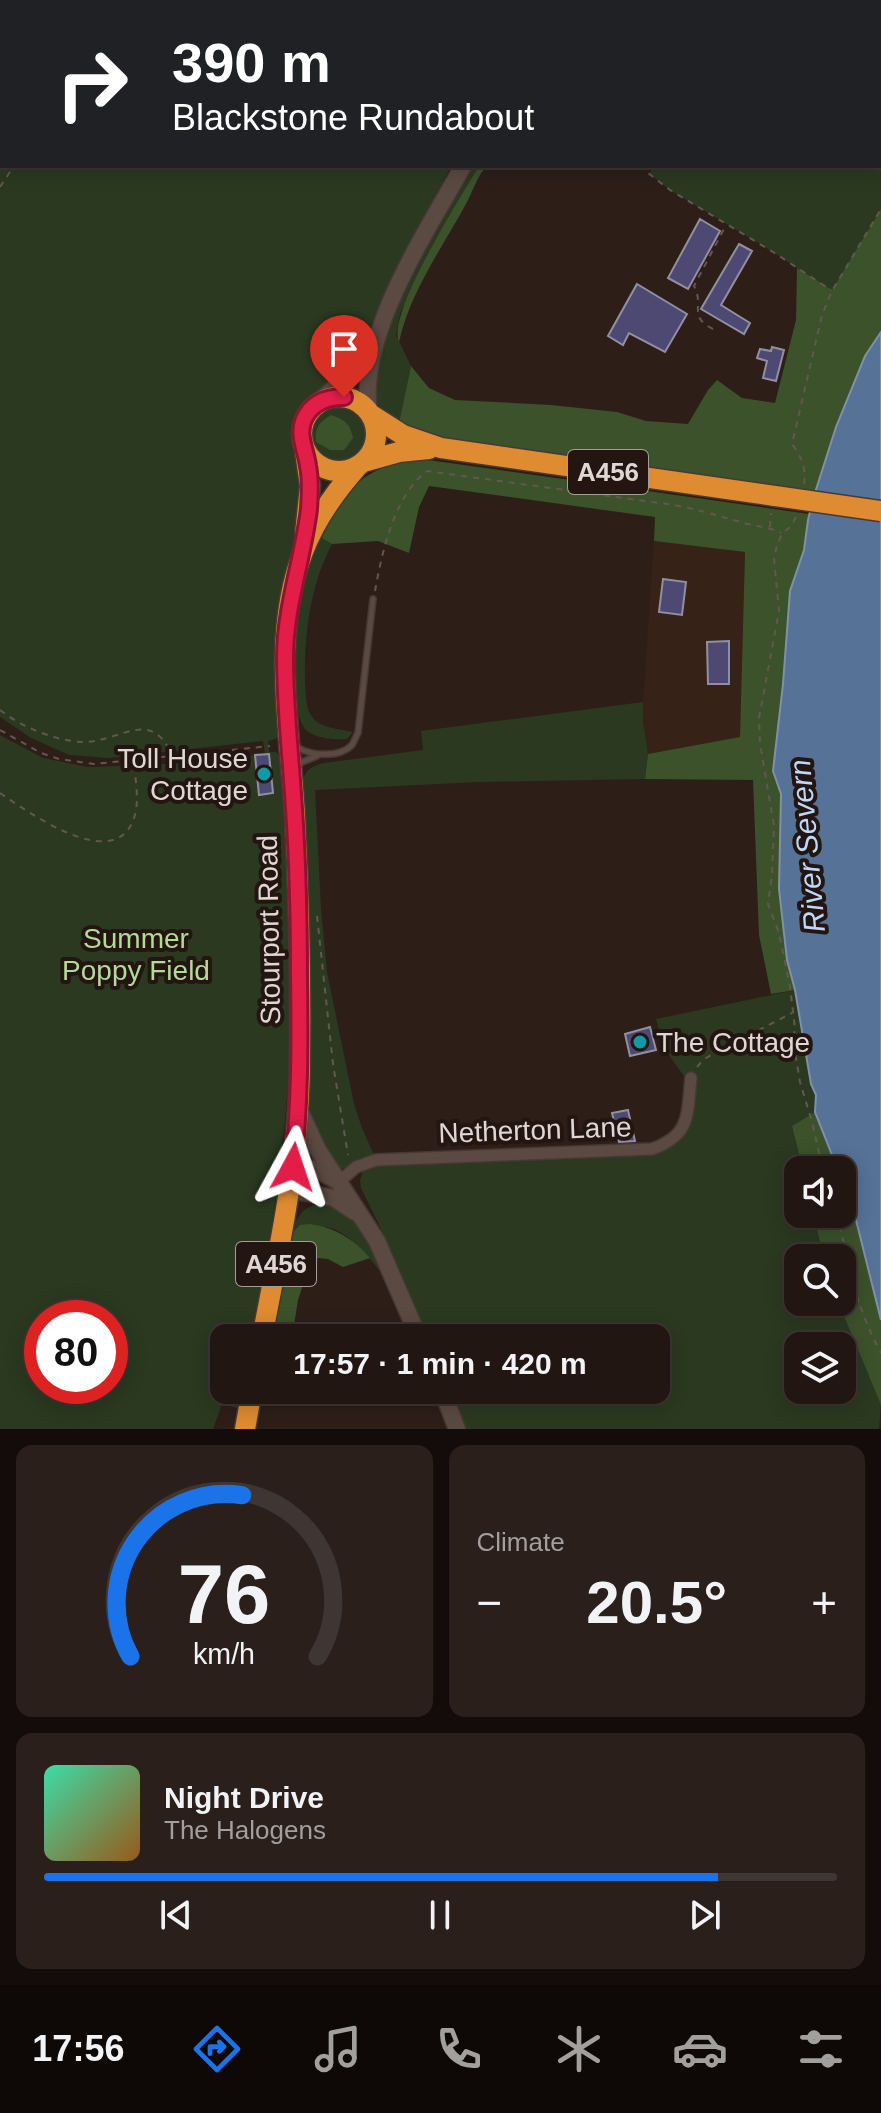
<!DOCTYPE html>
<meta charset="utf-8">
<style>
:root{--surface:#221612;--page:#2a1f1b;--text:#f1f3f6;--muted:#a29f9f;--line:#3f3532;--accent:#1a73e8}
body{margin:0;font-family:Helvetica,sans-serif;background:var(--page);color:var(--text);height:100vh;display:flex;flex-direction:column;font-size:30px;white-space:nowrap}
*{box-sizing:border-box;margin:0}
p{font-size:26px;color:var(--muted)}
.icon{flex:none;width:44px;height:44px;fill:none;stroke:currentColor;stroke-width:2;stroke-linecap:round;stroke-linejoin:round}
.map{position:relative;height:1429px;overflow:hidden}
.side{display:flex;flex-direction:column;gap:16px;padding:16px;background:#130c0a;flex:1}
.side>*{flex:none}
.hud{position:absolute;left:0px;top:0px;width:882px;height:168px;box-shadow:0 4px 20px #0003,0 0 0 2px var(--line);background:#202124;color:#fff;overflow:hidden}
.fabs{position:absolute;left:784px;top:1156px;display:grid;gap:16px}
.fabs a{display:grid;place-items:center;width:72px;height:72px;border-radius:16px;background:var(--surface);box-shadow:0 4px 20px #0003,0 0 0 2px var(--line);font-size:40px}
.speed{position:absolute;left:24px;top:1300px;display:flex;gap:16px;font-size:40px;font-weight:700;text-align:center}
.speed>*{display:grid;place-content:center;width:104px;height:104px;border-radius:50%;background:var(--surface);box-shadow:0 4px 20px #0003,0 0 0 2px var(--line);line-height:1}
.speed .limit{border:12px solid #d22;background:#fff;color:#111}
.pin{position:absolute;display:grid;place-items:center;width:68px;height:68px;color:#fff;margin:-82px -34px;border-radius:50% 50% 50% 0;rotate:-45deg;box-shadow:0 0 8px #0007}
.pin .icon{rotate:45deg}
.me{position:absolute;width:88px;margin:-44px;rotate:5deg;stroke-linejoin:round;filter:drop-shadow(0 0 6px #0008)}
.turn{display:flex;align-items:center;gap:28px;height:168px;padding:0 40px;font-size:36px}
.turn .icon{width:104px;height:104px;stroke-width:2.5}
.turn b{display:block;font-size:56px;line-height:68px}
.big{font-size:60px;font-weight:700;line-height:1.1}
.side .card{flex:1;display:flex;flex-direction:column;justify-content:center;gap:12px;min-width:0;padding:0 28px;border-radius:16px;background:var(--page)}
.side .dial{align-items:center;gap:0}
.dial svg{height:208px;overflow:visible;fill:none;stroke:var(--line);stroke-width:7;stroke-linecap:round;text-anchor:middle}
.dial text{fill:var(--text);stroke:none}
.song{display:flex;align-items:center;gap:24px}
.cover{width:96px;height:96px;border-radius:12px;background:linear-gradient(135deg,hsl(160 70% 55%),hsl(30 70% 35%))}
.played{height:8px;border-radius:4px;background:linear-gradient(90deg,var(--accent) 85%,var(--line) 85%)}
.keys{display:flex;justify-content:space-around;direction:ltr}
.heat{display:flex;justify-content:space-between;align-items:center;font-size:44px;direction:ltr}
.side .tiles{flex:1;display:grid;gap:16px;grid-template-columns:1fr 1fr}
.card:last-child{grid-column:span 2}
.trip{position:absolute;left:210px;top:1324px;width:460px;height:80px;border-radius:16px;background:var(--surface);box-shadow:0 4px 20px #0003,0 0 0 2px var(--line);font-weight:700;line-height:80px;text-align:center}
.tab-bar{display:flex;height:128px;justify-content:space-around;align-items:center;background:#0e0907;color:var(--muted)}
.tab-bar .icon{width:56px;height:56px}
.tab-bar .active{color:var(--accent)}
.tab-bar b{font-size:36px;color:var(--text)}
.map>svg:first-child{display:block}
</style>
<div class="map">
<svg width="881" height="1429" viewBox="0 0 881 1429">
<rect width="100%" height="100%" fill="#2d1e18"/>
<path fill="#372218" d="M654,541L745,552L740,738L648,754L643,721V702Z"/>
<path fill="#2b3921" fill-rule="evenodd" d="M0,0H542L541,2H2V166H451L367,333L336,374L308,402L297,420L296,444L303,470L300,514L287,572L280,735L275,739L268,741L269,752H276L281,758C287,857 295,957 290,1055C285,1151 269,1244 254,1338H224V1390H246L243,1410L222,1404L213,1429H0V735L43,758L88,767L153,765L265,754L263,741L109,758L69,755L31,738L0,717ZM42,1318H110V1386H42Z
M880,39L881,209L832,291L773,252L670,190L649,174L654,166H880Z
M472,166H479L433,244L400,314L396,335L411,366L399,423C392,417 380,410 376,402C371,393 375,381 377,372C391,298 435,231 472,166Z
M310 434a29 29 0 1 1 58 0a29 29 0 1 1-58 0Z
M318,536L332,544C310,586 304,635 305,682C306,693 305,709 313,718C321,728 340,729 353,732L347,739C335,740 316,739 306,730C287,711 296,615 302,589C306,571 312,554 318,536Z
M643,702V721L648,754L645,779L479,782L315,790L321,909L327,972L354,1104L362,1128L374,1155L651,1146L668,1140L680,1126L687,1087L684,1076L665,1050L656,1019L795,990L811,1084L816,1095L815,1112L792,1126L803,1170H798V1214H813L824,1258H798V1302H838L881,1405L879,1429H466L450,1390H656V1338H429L386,1239L361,1188L360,1181L363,1170L352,1165L339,1170L332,1163L309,1114V1004L302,782C306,769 311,767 324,763L423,750L421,731ZM798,1346H842V1390H798Z
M320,1204C358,1208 372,1247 385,1278C372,1260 345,1225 321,1227C311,1227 300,1232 290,1235C296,1219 302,1206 320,1204Z"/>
<path fill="#3b522b" d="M479,166H487C477,176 473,191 466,204C442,248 410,292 399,342C386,314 462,195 479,166Z
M881,209V332L866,356L836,427L816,491L438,437L421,433L399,423L411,366L429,388L455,400L551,405L617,412L646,421L688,424L708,390L717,380L742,398L775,403L796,320L797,268L832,290Z
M331,415C345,420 350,423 353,438L344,450H330L316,442C314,427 320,422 331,415Z
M421,459L809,514L804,550L790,591L783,684L773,771L781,794L779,889L787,960L795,990L771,994L759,935L753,780L645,779L648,754L740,737L745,552L654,541L655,517L429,486L419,507L409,553L378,541L332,544L318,536C350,486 360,468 421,459Z
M815,1112L838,1170H803L792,1126Z
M842,1180L852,1204L881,1320V1405L838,1302H842V1258H824L813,1214H842Z
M310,1224C336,1228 354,1239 370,1258L343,1267L328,1259L318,1258L309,1266L298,1300L292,1338H270L290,1235L300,1225Z"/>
<path fill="#567297" stroke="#7f90a9" stroke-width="2" d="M881,332V1320L852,1204L842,1180V1170H838L815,1112L816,1095L811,1084L795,990L787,960L779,889L781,794L773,771L783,684L790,591L804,550L808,520L813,499L836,427L865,356Z"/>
<path fill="#4d4972" stroke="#9190a2" stroke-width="2" d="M700,219L720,231L688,289L668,278Z
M739,244L752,251L721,305L750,323L744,334L701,309Z
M637,284L687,314L665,352L629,333L623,345L608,336Z
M772,347L784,350L776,381L763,378L767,361L757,358L760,349L771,351Z
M663,579L686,582L682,615L659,612Z
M729,641V684H708L707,642Z
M269,754L273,793L259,795L255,755Z
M650,1027L656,1050L630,1056L625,1034Z
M628,1110L635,1141L619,1142L612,1113Z"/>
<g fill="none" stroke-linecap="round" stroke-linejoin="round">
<defs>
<path id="lane" d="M297,747C311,756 340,758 352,745C354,742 356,736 358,733L373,599
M298,766L302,762L317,756"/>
<path id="street" d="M339,1182L356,1167L376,1160L652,1149C691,1135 687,1115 691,1078"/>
<path id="secondary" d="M557,2L559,0
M320,401L338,384L372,343
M369,412C357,336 427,231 463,166
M300,1111L318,1150L377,1241L419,1338
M293,1167L315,1169L338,1181
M290,1190L334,1198L355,1212
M442,1390L457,1429"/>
<path id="highway" d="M302 434a37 37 0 1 1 74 0a37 37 0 1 1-74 0Z
M370,414L403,435L441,448L775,496
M305,451L310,486L305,534
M363,462L399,452L429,449
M262,1338C280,1244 300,1154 300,1057C301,977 299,896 295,816C290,729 271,636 303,552C315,520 335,492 358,466
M245,1429L252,1390"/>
</defs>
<use href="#lane" stroke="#463935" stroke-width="8"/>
<use href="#street" stroke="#463935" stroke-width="14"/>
<use href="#secondary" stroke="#463935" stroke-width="19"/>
<use href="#highway" stroke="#463935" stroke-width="23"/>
<path stroke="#645752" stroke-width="2" stroke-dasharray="6 6" stroke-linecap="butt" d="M514,0L515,2
M88,2L89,0
M0,145L2,142
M639,166L670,190L773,252L831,290
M0,187L14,166
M713,329C687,316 705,306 694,286L726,225
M804,484C806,467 802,458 792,444L822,315L832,291L881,209
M796,517L791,526L782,534L777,545L774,559L779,611L759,718L760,743L774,826L772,874L768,904L779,933L790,987L795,1028L793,1040L800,1082L812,1122L823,1170
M770,527L771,513
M375,591C382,552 394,496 427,471L674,505C696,509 716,515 737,521C752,526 767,526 781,533
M0,710C22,727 53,740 81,742C117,744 152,705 172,756
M0,730L41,753L59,759L94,764L270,746
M0,793C28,812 115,875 134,818C140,801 135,779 134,762
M317,916L333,1064L348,1155
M697,1067L703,1060L714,1053L792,1013
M836,1214C843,1235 846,1255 851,1276C858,1302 868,1329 881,1353"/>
<use href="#lane" stroke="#5b4a42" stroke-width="5"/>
<use href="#street" stroke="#5b4a42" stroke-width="11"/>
<use href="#secondary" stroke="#5b4a42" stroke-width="16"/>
<use href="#highway" stroke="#de8b31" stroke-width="20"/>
<defs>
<path id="highway-bridge" d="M775,496L881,511"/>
</defs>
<use href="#highway-bridge" stroke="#463935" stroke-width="23" stroke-linecap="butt"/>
<use href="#highway-bridge" stroke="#de8b31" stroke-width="20"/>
</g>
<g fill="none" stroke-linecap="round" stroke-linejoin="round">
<defs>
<path id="route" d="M293,1167C300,1104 300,1042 299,979C299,923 298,866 294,809C291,759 285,708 285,658C285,606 303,559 309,509C310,495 311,480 308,466C306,450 297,435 304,419C312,402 327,397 344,397"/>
</defs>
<use href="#route" stroke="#92132f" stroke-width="20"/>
<use href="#route" stroke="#e11d48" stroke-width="14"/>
</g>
<g fill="#0f9aa8" stroke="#23150f" stroke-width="3">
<circle cx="264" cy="774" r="8"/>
<circle cx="640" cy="1042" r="8"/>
</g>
<g text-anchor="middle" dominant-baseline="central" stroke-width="8" stroke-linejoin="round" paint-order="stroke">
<g fill="#23150f" stroke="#a79c98" stroke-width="2">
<rect x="568" y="450" width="80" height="44" rx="6"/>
<rect x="236" y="1242" width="80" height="44" rx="6"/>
</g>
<g font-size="26" font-weight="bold" fill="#e0d6d2">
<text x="608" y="472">A456</text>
<text x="276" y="1264">A456</text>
</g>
<g font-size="28" fill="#e0d6d2" stroke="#23150f" text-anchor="end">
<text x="248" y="758">Toll House<tspan x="248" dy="32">Cottage</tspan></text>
<text x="656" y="1042" text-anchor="start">The Cottage</text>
</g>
<g font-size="28" fill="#e0d6d2" stroke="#23150f">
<text transform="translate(269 930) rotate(-91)">Stourport Road</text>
<text transform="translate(535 1130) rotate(-2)">Netherton Lane</text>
</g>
<g font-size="28" fill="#b3da99" stroke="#23150f">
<text x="136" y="938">Summer<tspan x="136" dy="32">Poppy Field</tspan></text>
</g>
<g font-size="30" font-style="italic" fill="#bdd8fc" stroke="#23150f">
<text transform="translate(807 846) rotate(-95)">River Severn</text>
</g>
</g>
</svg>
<div class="fabs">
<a><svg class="icon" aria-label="sound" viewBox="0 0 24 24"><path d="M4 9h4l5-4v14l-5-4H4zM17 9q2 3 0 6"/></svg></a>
<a><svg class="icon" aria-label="search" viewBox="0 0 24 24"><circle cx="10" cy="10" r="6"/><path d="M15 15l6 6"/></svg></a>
<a><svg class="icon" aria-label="layers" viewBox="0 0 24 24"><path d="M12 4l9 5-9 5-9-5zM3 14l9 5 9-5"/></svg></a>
</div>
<div class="speed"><div class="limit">80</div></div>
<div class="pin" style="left:344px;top:397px;background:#d93025"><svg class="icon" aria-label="arrive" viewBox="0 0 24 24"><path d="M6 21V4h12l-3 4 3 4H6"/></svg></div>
<svg class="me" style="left:293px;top:1167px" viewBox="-20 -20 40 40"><path d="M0-17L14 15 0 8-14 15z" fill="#e11d48" stroke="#fff" stroke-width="4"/></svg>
<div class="trip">17:57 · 1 min · 420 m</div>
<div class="hud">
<div class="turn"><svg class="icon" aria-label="right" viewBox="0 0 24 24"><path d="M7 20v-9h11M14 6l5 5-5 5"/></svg><div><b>390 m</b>Blackstone Rundabout</div></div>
</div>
</div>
<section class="side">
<div class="tiles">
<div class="card dial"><svg viewBox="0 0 100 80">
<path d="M14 69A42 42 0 1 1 86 69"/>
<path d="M14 69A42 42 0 0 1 57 7" stroke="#1a73e8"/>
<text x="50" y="56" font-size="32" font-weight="700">76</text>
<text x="50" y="72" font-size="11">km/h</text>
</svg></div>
<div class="card"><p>Climate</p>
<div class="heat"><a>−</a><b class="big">20.5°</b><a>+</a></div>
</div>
<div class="card">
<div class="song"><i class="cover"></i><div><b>Night Drive</b><p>The Halogens</p></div></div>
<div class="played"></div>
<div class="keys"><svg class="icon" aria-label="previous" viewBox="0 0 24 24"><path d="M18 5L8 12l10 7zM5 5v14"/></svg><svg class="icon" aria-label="pause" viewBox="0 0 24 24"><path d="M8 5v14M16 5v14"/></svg><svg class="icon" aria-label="next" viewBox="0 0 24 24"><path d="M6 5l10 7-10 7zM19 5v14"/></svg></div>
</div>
</div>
</section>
<nav class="tab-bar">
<b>17:56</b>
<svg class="icon active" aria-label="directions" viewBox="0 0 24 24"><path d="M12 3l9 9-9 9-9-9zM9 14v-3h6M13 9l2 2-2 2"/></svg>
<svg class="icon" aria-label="music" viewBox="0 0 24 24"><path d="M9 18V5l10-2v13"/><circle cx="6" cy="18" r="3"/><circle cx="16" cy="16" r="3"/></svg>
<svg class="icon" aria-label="phone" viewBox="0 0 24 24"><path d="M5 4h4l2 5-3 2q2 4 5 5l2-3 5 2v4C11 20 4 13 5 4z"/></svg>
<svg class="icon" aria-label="climate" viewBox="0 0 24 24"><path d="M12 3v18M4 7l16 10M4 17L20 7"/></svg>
<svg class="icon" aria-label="car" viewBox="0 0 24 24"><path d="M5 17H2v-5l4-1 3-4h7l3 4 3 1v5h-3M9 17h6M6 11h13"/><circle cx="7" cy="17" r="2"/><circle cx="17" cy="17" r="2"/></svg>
<svg class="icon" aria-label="filters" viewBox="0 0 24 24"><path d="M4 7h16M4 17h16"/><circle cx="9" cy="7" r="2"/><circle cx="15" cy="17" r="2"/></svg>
</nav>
